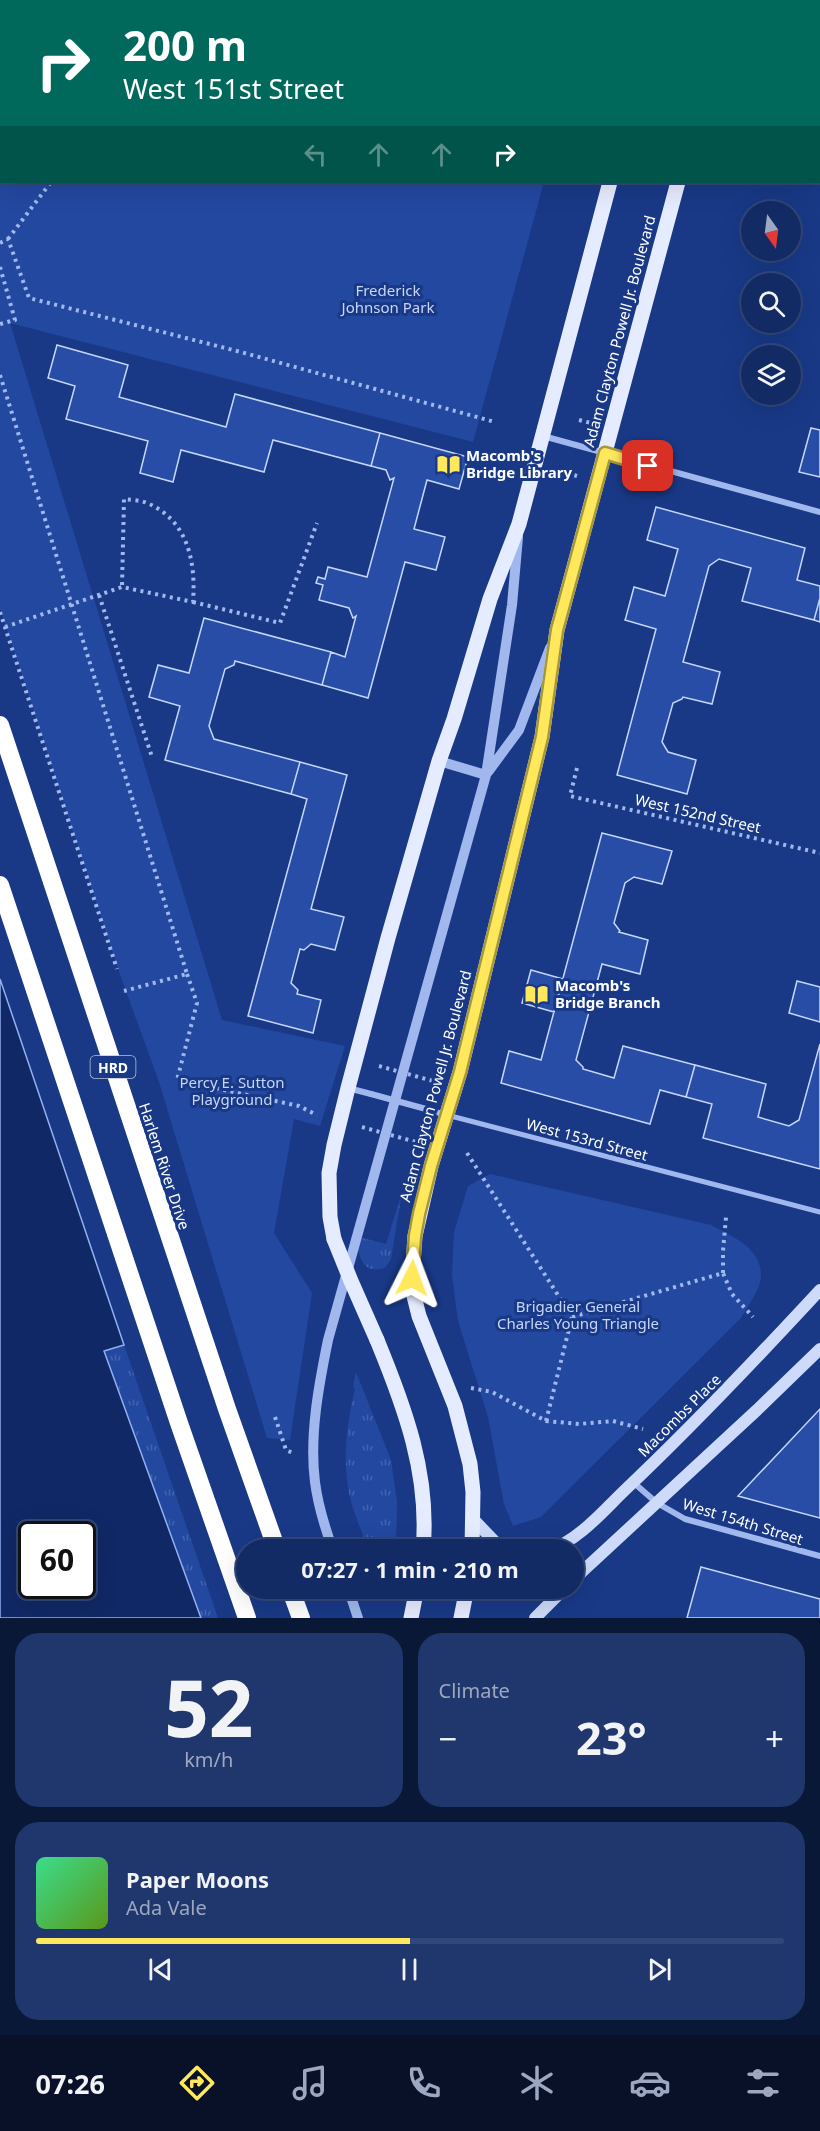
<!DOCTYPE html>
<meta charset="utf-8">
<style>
:root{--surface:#132b65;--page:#20376e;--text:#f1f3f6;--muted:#9da7bf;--line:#324779;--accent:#ffe85c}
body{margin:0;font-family:"Noto Sans",sans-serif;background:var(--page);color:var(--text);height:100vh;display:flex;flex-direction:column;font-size:22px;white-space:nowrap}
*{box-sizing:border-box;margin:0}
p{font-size:20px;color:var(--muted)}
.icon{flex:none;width:33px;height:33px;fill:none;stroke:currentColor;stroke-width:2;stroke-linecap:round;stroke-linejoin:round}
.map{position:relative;height:1618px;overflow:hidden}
.sheet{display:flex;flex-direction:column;gap:15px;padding:15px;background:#0a1838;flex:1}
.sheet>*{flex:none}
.banner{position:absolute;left:0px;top:0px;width:820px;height:183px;box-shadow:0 6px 24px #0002,0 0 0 2px var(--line);background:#00695c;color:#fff;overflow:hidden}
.needle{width:39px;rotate:166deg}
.controls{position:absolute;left:741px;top:201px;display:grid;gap:12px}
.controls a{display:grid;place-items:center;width:60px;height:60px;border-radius:50%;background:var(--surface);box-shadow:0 6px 24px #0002,0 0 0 2px var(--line);font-size:30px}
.speed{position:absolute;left:18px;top:1521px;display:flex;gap:12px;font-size:30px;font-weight:700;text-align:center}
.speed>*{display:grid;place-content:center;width:78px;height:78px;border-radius:50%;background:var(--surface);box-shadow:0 6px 24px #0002,0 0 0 2px var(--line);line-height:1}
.speed .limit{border:3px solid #111;border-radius:9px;background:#fff;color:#111}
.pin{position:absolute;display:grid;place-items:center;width:51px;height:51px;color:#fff;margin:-26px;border-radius:12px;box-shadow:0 3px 9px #0006}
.me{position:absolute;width:66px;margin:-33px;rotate:3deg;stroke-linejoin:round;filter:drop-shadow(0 0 4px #0008)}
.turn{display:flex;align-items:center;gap:21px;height:126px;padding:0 24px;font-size:27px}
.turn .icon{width:78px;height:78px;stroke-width:2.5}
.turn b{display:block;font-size:42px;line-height:51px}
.lanes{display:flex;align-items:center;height:57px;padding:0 24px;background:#0003;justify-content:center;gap:30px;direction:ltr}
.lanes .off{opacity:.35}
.big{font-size:45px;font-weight:700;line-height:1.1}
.sheet .tile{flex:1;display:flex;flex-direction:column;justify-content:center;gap:9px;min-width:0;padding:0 21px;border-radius:24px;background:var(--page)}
.sheet .dial{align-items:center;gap:0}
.dial b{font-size:78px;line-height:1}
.song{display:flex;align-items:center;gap:18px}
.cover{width:72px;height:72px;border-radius:9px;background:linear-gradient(135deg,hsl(150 70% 55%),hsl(90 70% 35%))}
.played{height:6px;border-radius:3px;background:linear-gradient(90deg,var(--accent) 50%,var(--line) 50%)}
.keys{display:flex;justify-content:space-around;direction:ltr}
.heat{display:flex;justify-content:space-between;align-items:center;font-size:33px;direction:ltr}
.sheet .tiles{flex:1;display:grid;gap:15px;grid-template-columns:1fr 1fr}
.tile:last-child{grid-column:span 2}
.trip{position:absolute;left:236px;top:1539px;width:348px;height:60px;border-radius:30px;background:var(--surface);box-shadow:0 6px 24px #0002,0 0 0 2px var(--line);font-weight:700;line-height:60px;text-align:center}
.dock{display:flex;height:96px;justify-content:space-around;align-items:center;background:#081128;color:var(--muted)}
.dock .icon{width:42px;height:42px}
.dock .on{color:var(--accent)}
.dock b{font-size:27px;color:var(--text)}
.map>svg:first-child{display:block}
</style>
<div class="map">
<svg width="820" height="1618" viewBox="0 0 820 1618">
<defs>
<pattern id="grass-tufts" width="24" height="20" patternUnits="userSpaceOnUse" patternTransform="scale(1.5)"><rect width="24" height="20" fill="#2248a0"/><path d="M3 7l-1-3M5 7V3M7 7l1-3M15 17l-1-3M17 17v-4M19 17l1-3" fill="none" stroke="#4363ae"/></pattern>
</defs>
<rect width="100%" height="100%" fill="#193987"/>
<path fill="url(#grass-tufts)" d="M402,1192L391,1259L385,1268C360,1275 360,1255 355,1236L386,1244Z
M124,1345L218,1618H201L104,1351Z
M356,1372L391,1460L397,1502L396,1549H368C363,1535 357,1520 352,1505C341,1467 346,1427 355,1389L353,1386Z"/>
<path fill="#2248a0" d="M0,4L2,182H544L473,442L10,323L222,1020L345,1046L320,1126L294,1119L274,1233L312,1293L290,1440L267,1438L159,1082L118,969L0,608Z
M490,1174L711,1225C731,1236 761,1247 761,1275C761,1289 748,1306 741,1318L541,1517L513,1526L504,1504L488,1417L458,1321L452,1275L454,1232L468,1186Z"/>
<path fill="#102865" stroke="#93b0ef" stroke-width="1.5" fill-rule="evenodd" d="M0,979L124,1345L104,1351L201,1618H0ZM32,1534H82V1586H32Z"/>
<path fill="#274da6" stroke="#c6d6f9" stroke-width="1.5" d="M30,0H573L572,2Z
M794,0H820L819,39V2H793Z
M819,86H820V120H819Z
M57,345L128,365L119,397L226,427L235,394L380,433L371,466L273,440L264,472L181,450L173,482L140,473L148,441L66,419L75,386L48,378Z
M811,428L820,430V477L799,472Z
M380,433L468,457L459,489L427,480L414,529L445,537L436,570L405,562L368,698L322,685L331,652L345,657L356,616L353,618L349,608L319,600L323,585L316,583L318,577L325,579L328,567L367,577L394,478L390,480L386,470L371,466Z
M656,507L805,548L797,580L820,586V598L814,620L742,601L751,568L719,559L709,566L683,662L720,672L712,704L683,697L682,699L673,703L662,742L668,752L696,760L687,794L617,775L656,629L625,620L626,617L634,587L665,596L678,549L647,540Z
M820,598V622L814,620Z
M204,618L331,652L322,685L235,661L234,665L225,669L209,726L214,739L300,762L291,794L165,760L180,706L149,697L158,665L189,673Z
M300,762L347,775L311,909L344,917L335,950L311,944L304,950L300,949L291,983L298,990L297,994L321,1000L313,1033L248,1016L307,799L291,794Z
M602,833L672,851L662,884L634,877L625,883L614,923L620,931L619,932L648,940L640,974L602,964L576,1060L583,1067V1069L614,1078L623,1046L695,1065L686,1097L660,1090L650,1124L501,1083L509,1051L541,1060Z
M531,970L563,979L554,1012L522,1003Z
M797,981L820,987V1022L789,1013Z
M820,1044V1169L703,1138L712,1104L686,1097L695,1065L766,1084L758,1117L789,1126L799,1120Z
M820,1409V1518L738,1496Z
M701,1567L820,1599V1618H687Z"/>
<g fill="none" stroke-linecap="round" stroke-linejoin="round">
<path stroke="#a0b8ed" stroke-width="4" stroke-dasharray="3 4.5" stroke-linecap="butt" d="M0,24H2
M8,239L51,182
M0,243L8,239L29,298L237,351L495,422
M0,267L15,320L0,324
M0,375L187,974L124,991
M579,420L591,423
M560,471L577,476
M99,595L152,757
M193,602L280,623L317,523
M0,612L117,969
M5,627L122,587L193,602C196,562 188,520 147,503C140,500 131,500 124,499L122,587
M577,768L570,796L820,853
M187,974L197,1003L177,1080L299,1106L317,1115
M467,1153L572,1317L723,1273L732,1294L753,1317
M723,1273V1251L726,1217
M471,1388L492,1392L546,1421L579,1424L613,1421L643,1429
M275,1417L286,1450L293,1453
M546,1421L572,1317"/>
<path stroke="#a0b8ed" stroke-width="4.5" d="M77,0L83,2"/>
<path stroke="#a0b8ed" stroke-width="5" d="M447,1115L820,1212"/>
<path stroke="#a0b8ed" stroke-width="6" d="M819,161H820
M543,436L820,512
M348,1088L371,1094
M426,1109L446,1115
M634,1483L657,1503L685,1519L820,1556"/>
<path stroke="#a0b8ed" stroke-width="10" d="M439,761L486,775
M488,772L519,730L550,648
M333,1550C325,1528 318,1506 315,1482C309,1436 319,1384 328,1340L486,775L512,605L518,537
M348,1588L358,1618"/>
<path stroke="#cddaf9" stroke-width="12" d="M474,1520L498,1545L511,1550
M550,1550C580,1539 603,1511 625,1490C693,1426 757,1358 820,1290
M573,1580L757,1410L820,1349
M535,1618L565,1588"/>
<path stroke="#e6ecff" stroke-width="15" d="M657,2V0
M726,2V0
M334,1239L330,1217L329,1173L334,1145L348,1088L388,938L439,761L454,719L490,599L519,524L610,182
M377,1340C405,1408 430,1475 423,1550
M472,1550L473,1492L470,1464L455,1406L419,1316L414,1296L412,1278L415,1236L431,1166L460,1072L542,737L557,630L678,182
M411,1618L417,1588
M461,1618L467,1588"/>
<path stroke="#fff" stroke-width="18" d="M0,725L227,1409L277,1550
M0,885L179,1423L247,1618
M290,1588L301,1618"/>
<path stroke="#a0b8ed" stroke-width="4" stroke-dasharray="3 4.5" stroke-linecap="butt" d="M379,1066L433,1081
M362,1127L416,1142"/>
<path stroke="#a0b8ed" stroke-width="6" d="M371,1094L426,1109"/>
<path stroke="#e6ecff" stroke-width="15" d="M334,1239L351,1281L377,1340"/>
</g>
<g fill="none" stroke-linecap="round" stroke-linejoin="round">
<defs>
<path id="route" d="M412,1278L415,1236L419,1214L431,1166L460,1072L542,737L557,630L605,453L648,466"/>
</defs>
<use href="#route" stroke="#a6973c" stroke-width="15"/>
<use href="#route" stroke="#ffe85c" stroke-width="10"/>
</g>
<defs>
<symbol id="library-bare" viewBox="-9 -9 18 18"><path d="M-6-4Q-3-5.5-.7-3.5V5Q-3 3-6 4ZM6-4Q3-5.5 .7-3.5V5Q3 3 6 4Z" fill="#ffe85c" stroke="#193987" stroke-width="2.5" paint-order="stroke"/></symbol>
</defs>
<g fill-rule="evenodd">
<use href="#library-bare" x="432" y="448" width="33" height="33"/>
<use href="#library-bare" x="520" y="978" width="33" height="33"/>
</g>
<g text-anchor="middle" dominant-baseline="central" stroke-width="6" stroke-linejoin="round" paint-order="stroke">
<rect fill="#193987" stroke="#bac4db" stroke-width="1.5" x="90.5" y="1056" width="45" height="22" rx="4.5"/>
<g font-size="14" font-weight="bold" fill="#fff">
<text x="113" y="1067">HRD</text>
</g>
<g font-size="15" fill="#c6d6f9" stroke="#193987">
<text x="388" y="290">Frederick<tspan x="388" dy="17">Johnson Park</tspan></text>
<text x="232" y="1082">Percy E. Sutton<tspan x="232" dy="17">Playground</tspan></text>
<text x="578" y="1306">Brigadier General<tspan x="578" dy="17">Charles Young Triangle</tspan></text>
</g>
<g font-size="15" fill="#fff" stroke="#193987">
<text transform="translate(619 331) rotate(-75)">Adam Clayton Powell Jr. Boulevard</text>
<text transform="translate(698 813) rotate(13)">West 152nd Street</text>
<text transform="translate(435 1086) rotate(-75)">Adam Clayton Powell Jr. Boulevard</text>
<text transform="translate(587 1139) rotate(15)">West 153rd Street</text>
<text transform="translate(165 1166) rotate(72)">Harlem River Drive</text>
<text transform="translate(679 1415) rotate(-45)">Macombs Place</text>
<text transform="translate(743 1521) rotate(17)">West 154th Street</text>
</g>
<g font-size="15" font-weight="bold" fill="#fff" stroke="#193987" text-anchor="start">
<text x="466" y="455">Macomb's<tspan x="466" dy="17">Bridge Library</tspan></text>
<text x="555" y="985">Macomb's<tspan x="555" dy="17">Bridge Branch</tspan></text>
</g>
</g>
</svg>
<div class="controls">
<a><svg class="needle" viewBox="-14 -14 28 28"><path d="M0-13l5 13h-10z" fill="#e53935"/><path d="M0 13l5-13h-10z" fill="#9da7bf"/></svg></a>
<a><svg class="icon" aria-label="search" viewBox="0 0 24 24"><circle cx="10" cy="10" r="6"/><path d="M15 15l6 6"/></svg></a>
<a><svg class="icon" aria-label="layers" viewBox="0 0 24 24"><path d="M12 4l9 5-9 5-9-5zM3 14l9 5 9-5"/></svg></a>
</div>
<div class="speed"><div class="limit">60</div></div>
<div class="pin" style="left:648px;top:466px;background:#d93025"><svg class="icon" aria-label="arrive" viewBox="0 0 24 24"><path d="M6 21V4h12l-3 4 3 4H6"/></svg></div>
<svg class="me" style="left:412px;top:1278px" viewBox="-20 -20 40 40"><path d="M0-17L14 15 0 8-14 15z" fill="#ffe85c" stroke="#fff" stroke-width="4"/></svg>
<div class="trip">07:27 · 1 min · 210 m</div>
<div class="banner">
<div class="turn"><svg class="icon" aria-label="right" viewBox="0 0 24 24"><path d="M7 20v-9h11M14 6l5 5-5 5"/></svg><div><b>200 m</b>West 151st Street</div></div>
<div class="lanes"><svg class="icon off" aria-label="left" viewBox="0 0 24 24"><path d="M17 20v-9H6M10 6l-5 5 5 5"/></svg><svg class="icon off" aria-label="ahead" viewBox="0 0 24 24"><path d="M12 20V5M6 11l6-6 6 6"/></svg><svg class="icon off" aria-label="ahead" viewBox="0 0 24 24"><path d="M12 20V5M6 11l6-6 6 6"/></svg><svg class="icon" aria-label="right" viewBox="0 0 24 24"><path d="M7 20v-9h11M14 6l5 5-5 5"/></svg></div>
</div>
</div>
<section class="sheet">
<div class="tiles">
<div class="tile dial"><b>52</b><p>km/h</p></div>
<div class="tile"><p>Climate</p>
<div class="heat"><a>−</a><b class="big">23°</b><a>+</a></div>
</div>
<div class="tile">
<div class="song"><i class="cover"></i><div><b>Paper Moons</b><p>Ada Vale</p></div></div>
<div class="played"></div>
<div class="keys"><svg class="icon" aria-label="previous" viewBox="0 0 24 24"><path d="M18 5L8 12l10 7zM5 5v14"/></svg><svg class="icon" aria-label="pause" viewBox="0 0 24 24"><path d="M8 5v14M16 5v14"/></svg><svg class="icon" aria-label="next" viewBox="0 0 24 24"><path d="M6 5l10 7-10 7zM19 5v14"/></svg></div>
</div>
</div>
</section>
<nav class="dock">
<b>07:26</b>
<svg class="icon on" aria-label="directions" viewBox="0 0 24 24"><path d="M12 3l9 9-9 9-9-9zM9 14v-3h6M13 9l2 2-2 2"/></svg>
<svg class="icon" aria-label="music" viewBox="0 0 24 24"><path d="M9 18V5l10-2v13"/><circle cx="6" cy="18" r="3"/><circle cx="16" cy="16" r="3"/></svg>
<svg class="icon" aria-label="phone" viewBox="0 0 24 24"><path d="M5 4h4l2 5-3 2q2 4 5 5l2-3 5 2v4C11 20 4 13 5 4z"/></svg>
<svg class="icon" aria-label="climate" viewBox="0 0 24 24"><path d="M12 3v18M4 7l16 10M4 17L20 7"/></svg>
<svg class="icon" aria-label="car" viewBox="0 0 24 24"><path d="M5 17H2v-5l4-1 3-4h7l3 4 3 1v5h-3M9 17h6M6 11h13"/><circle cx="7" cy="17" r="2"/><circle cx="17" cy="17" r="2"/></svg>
<svg class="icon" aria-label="filters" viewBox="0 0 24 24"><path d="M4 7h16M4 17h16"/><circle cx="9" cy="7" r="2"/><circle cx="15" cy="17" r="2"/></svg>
</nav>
